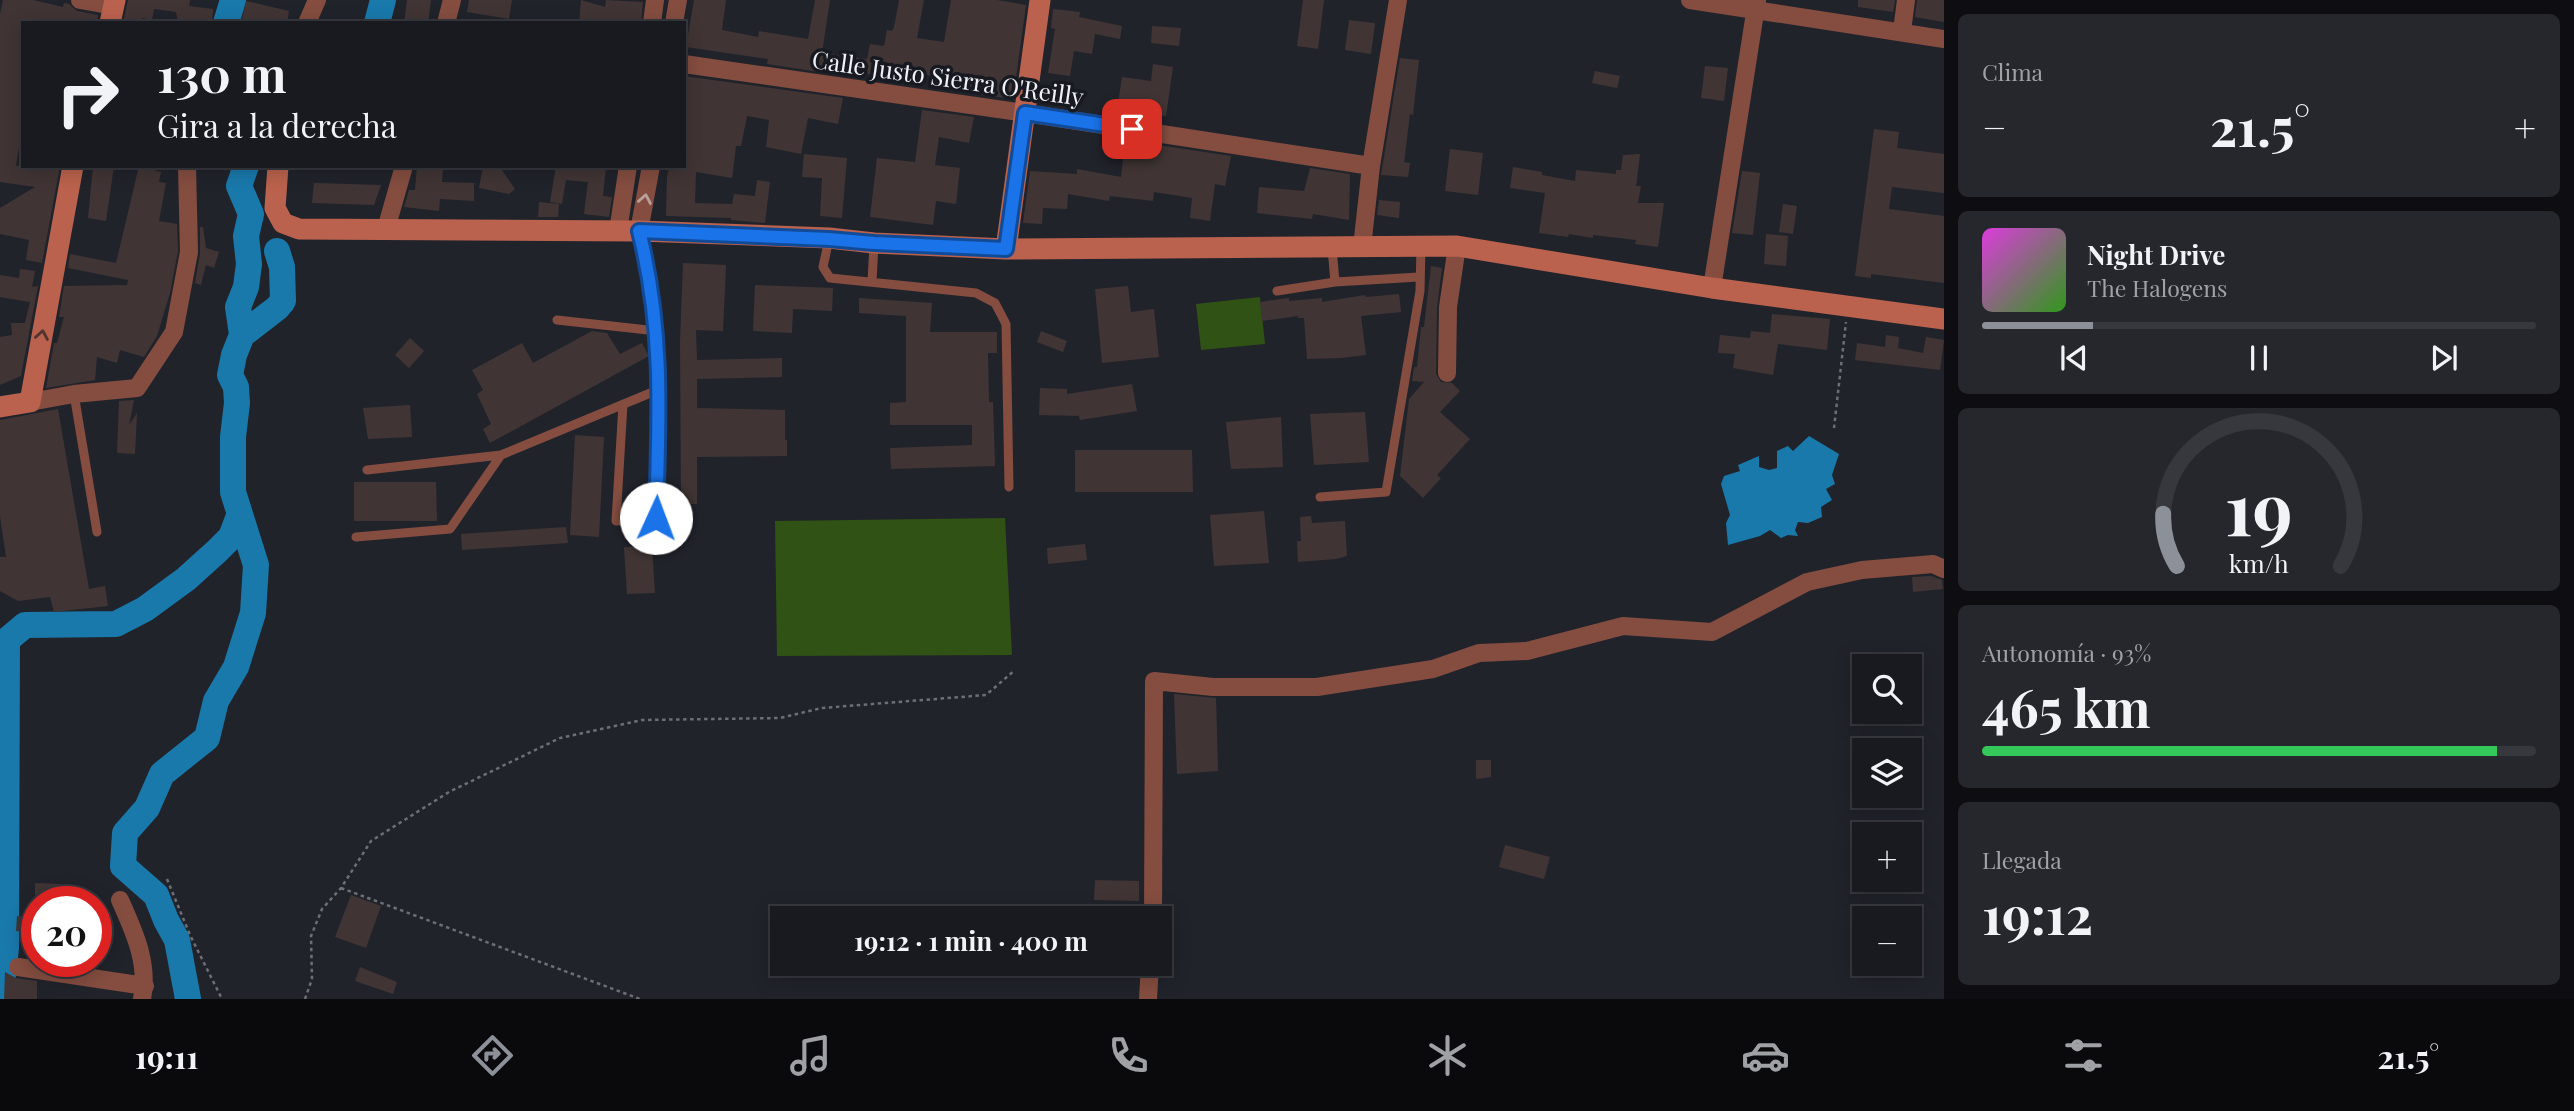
<!DOCTYPE html>
<html lang="es">
<meta charset="utf-8">
<style>
:root{--surface:#191a20;--page:#26272d;--text:#f1f3f6;--muted:#9fa1a5;--line:#37383e;--accent:#8c9099}
body{margin:0;font-family:"Playfair Display",serif;background:var(--page);color:var(--text);height:100vh;display:flex;flex-direction:column;font-size:26px;white-space:nowrap}
*{box-sizing:border-box;margin:0}
p{font-size:23px;color:var(--muted)}
.icon{flex:none;width:38px;height:38px;fill:none;stroke:currentColor;stroke-width:2;stroke-linecap:round;stroke-linejoin:round}
.map{position:relative;flex:1;overflow:hidden}
.drawer{display:flex;flex-direction:column;gap:14px;padding:14px;background:#0e0e12;width:630px}
.drawer>*{flex:none}
.banner{position:absolute;left:21px;top:21px;width:665px;height:147px;border-radius:0px;box-shadow:0 4px 18px #0003,0 0 0 2px var(--line);background:#191a20;color:var(--text);overflow:hidden}
.controls{position:absolute;left:1852px;top:654px;display:grid;gap:14px}
.controls a{display:grid;place-items:center;width:70px;height:70px;border-radius:0px;background:var(--surface);box-shadow:0 4px 18px #0003,0 0 0 2px var(--line);font-size:35px}
.speed{position:absolute;left:21px;top:886px;display:flex;gap:14px;font-size:35px;font-weight:700;text-align:center}
.speed>*{display:grid;place-content:center;width:91px;height:91px;border-radius:50%;background:var(--surface);box-shadow:0 4px 18px #0003,0 0 0 2px var(--line);line-height:1}
.speed .limit{border:10px solid #d22;background:#fff;color:#111}
.pin{position:absolute;display:grid;place-items:center;width:60px;height:60px;color:#fff;margin:-30px;border-radius:14px;box-shadow:0 4px 10px #0006}
.me{position:absolute;width:77px;margin:-38px;rotate:2deg;stroke-linejoin:round;filter:drop-shadow(0 0 5px #0008)}
.turn{display:flex;align-items:center;gap:24px;height:147px;padding:0 21px;font-size:32px}
.turn .icon{width:91px;height:91px;stroke-width:2.5}
.turn b{display:block;font-size:49px;line-height:60px}
.big{font-size:52px;font-weight:700;line-height:1.1}
.drawer .tile{flex:1;display:flex;flex-direction:column;justify-content:center;gap:10px;min-width:0;padding:0 24px;border-radius:10px;background:var(--page)}
.drawer .dial{align-items:center;gap:0}
.dial svg{height:182px;overflow:visible;fill:none;stroke:var(--line);stroke-width:7;stroke-linecap:round;text-anchor:middle}
.dial text{fill:var(--text);stroke:none}
.song{display:flex;align-items:center;gap:21px}
.cover{width:84px;height:84px;border-radius:10px;background:linear-gradient(135deg,hsl(300 70% 55%),hsl(110 70% 35%))}
.played{height:7px;border-radius:4px;background:linear-gradient(90deg,var(--accent) 20%,var(--line) 20%)}
.keys{display:flex;justify-content:space-around;direction:ltr}
.heat{display:flex;justify-content:space-between;align-items:center;font-size:38px;direction:ltr}
.charge{height:10px;border-radius:5px;background:linear-gradient(90deg,#34c759 93%,var(--line) 0)}
.trip{position:absolute;left:770px;top:906px;width:402px;height:70px;border-radius:0px;background:var(--surface);box-shadow:0 4px 18px #0003,0 0 0 2px var(--line);font-weight:700;line-height:70px;text-align:center}
.tab-bar{display:flex;height:112px;justify-content:space-around;align-items:center;background:#0a0a0d;color:var(--muted)}
.tab-bar .icon{width:49px;height:49px}
.tab-bar .on{color:var(--accent)}
.tab-bar b{font-size:32px;color:var(--text)}
main{display:flex;flex:1;min-height:0}
.map>svg:first-child{display:block}
</style>
<main>
<div class="map">
<svg width="1944" height="999" viewBox="0 0 1944 999">
<rect width="100%" height="100%" fill="#21232b"/>
<path fill="#305214" d="M1260,297L1265,344L1201,350L1196,304Z
M1005,518L1012,655L777,656L775,521Z"/>
<path fill="#1979ab" d="M1809,436L1839,454L1832,475L1835,484L1826,489L1832,500L1821,507L1822,517L1808,523L1798,522L1795,530L1798,536L1788,535L1781,538L1770,530L1760,536L1728,545L1726,523L1730,515L1721,484L1724,476L1740,471L1738,465L1759,456V467L1769,470L1777,468V451L1788,446L1793,451Z"/>
<g fill="none" stroke-linecap="round" stroke-linejoin="round">
<path stroke="#1979ab" stroke-width="26" d="M226,23L233,0
M377,23L383,0
M242,335L238,307L246,287L249,264L246,236L251,214L239,186L246,166
M0,999L6,948L7,640L25,625L116,624L145,609L186,579L217,551L231,537L239,516
M188,999L177,940L166,920L156,895L123,866L125,833L147,808L162,774L207,738L216,701L236,667L253,613L256,565L233,492V437L237,403L236,387L230,375L234,355L242,335L277,308L283,301L282,267L277,251"/>
</g>
<path fill="#403534" d="M3,0H33L63,7L64,3L69,4L77,11L98,15L97,23H23V134H21L16,166H60L42,263L26,260L29,240L0,234V208L35,187L0,182V14Z
M128,0H190L189,6L213,9L212,23H178L176,12L154,9L152,20L142,18L141,23H123Z
M407,0H431L428,23H404Z
M469,0H512L509,19L467,12Z
M581,0L605,7L606,0L643,2L641,23H579Z
M694,0H726L722,30L758,37L759,31L808,39L815,0H830L822,53L867,59L870,44L884,46L887,30L892,31L894,27L899,0H924L917,38L944,42L951,0H997L1026,5L1013,99L952,91L950,88L952,79L901,71L899,79L820,66L819,72L767,64L768,59L686,47Z
M1303,0H1324L1318,49L1297,46Z
M1858,0H1895L1893,12L1858,7Z
M1917,0H1944V22L1915,17Z
M246,1L289,11L287,23H241Z
M1053,9L1080,12L1079,17L1122,26L1120,39L1095,34L1092,54L1074,51L1070,76L1048,73L1055,29L1051,28Z
M1349,20L1375,23L1371,54L1345,50Z
M1152,26L1181,28L1179,46L1151,43Z
M1400,58L1419,60L1413,115L1410,114L1404,162L1410,163L1408,177L1381,175Z
M1153,64L1173,67L1166,116L1117,110L1122,77L1151,81Z
M1705,66L1728,68L1724,101L1701,98Z
M1595,71L1620,76L1617,88L1592,83Z
M684,76L843,98L838,124L808,118L801,154L766,147L769,120L747,116L741,146H736L732,178L696,172L695,203L732,204L734,194L755,196L757,180L770,182L765,223L731,220V218L666,216L667,177L669,166H684Z
M922,110L974,117L969,143L939,137L935,165L960,168L956,204L936,201L933,225L870,217L877,158L915,162Z
M1874,129L1899,132L1897,148L1944,154V193L1892,187L1889,209L1944,216V283L1871,274V278L1855,276Z
M1125,140L1231,156L1225,186L1215,184L1210,221L1190,218L1192,198L1154,192L1153,201L1110,196L1109,201L1068,194L1067,209L1043,208L1042,224L1023,223L1030,171L1077,174V169L1121,177Z
M1450,149L1483,153L1478,195L1445,191Z
M804,154L847,158L842,218L820,216L822,178L802,177Z
M1640,154L1636,186H1641L1638,203H1664L1658,247L1635,244L1636,240L1593,235V238L1569,234L1568,237L1539,233L1545,193L1510,188L1513,167L1542,172V175L1575,181L1576,170L1616,174V170H1621L1623,155Z
M93,166H114L106,221L88,218Z
M139,166L161,172L159,182L166,183L159,221L177,224L178,251L170,293L157,336L144,357L120,350L117,363L97,357L95,380L46,388L54,343H57L64,317H59L64,286L127,285L128,280L68,268L70,254L116,263Z
M417,166H443L442,182L474,183V201L440,199L439,211L404,207L409,190H415Z
M483,166H499L515,189L509,194L479,188Z
M556,166H606L603,196L612,197L609,217L584,214L588,182L566,180L562,204L550,202Z
M1310,168L1350,174L1349,220L1313,214L1312,219L1257,213L1259,187L1304,191Z
M1742,171L1760,173L1753,235L1732,233Z
M314,183L381,185L374,205L312,203Z
M1379,200L1400,202L1399,218L1377,215Z
M539,202L559,204L558,217H538Z
M1783,204L1797,206L1793,234L1779,232Z
M200,227H203L206,248L219,252L214,268L206,265L201,285L195,283L200,254Z
M1766,234L1788,236L1786,266L1764,264Z
M683,263L726,265L723,331L696,330L697,360L782,358V377L697,379V408L785,410V440H787V456L697,457V504H681L680,342Z
M1431,266L1442,268L1437,307L1436,374L1441,382L1452,383L1460,391L1440,412L1470,439L1437,475L1441,478L1423,498L1400,476L1409,399L1424,382L1412,381L1414,367H1417L1421,327H1424Z
M20,269L35,271L32,287L38,286L21,376L0,385V337L12,335L11,323H25L30,302L0,297V275L19,278Z
M755,285L833,288L832,311L793,309L792,333L753,331Z
M1128,286L1131,312L1154,309L1159,357L1102,363L1095,289Z
M1399,294L1401,312L1361,316L1366,355L1341,358L1307,359L1304,318H1298V316L1262,321L1260,302L1289,298V301L1322,298V302L1365,295L1366,297Z
M859,298L932,303L930,332H997V353H988L989,402H993L995,466L891,469L890,448L972,445V425H890V403L906,402V316L859,313Z
M1772,314L1830,319L1827,350L1778,344L1773,375L1733,368L1735,354L1718,353L1720,335L1750,338L1751,331L1770,333Z
M592,331L607,333L620,354L642,343L649,356L490,443L483,429L491,424L477,394L483,390L472,370L522,343L533,363Z
M1041,331L1067,341L1063,352L1037,342Z
M1886,335L1899,337L1898,348L1923,353L1926,337L1944,340L1940,370L1855,360L1857,343L1885,347Z
M410,338L424,351L409,368L395,355Z
M1132,384L1137,411L1080,420L1079,416L1039,415L1040,388L1067,389V394Z
M134,400L129,425L137,413L135,454L117,453L119,401Z
M410,405L412,437L368,439L363,408Z
M58,409L89,589L105,586L108,606L54,612L50,597L18,601L0,591V557H6L0,516V420Z
M1365,412L1369,462L1314,465L1310,414Z
M1281,417L1283,467L1231,469L1226,422Z
M575,435L604,437L599,537L570,535Z
M1075,450H1192L1193,492H1075Z
M354,482H436L437,521H354Z
M1264,511L1269,563L1214,566L1210,515Z
M1311,516L1312,523L1345,521L1347,556L1336,559L1298,562L1297,541H1301L1300,517Z
M566,527L568,543L462,550L461,534Z
M1085,544L1087,560L1048,564L1047,548Z
M652,546L655,593L627,594L624,547Z
M1931,576L1942,580L1943,589L1913,592L1912,577Z
M1174,694L1216,698L1218,771L1177,774Z
M1476,760H1491V777L1476,779Z
M1505,845L1550,857L1544,879L1499,867Z
M1095,880L1139,881V901L1094,900Z
M35,883L60,884V896L35,895Z
M351,895L381,906L366,948L335,937Z
M28,903L37,904V950L24,949L25,932L16,931L17,916L27,917Z
M360,967L397,982L393,994L355,981Z
M5,972L16,978L37,981V999H4Z"/>
<g fill="none" stroke-linecap="round" stroke-linejoin="round">
<path stroke="#6d6f76" stroke-width="2.5" stroke-dasharray="3.5 3.5" stroke-linecap="butt" d="M1834,428L1846,322
M167,879L190,935L222,999
M341,888L640,999
M305,999L312,979L311,936L322,909L341,888L371,841L449,792L560,738L642,720L780,718L822,708L986,695L1015,670"/>
<path stroke="#844d40" stroke-width="9" d="M829,239L823,267L830,278L976,293L995,303L1006,324L1009,487
M1332,248L1335,282
M872,282L874,243
M1277,291L1335,282L1419,277
M557,320L657,331
M74,394L97,532
M623,404L616,521L656,518C659,417 664,331 639,231
M367,470L501,455L660,389
M1320,497L1386,492L1420,291L1421,247
M356,537L450,529L501,455"/>
<path stroke="#844d40" stroke-width="18" d="M80,0L114,6
M1690,0L1944,39
M307,23L317,0
M446,23L452,0
M652,23L655,0
M674,23L678,0
M1902,31L1906,0
M684,64L1025,113L1371,166
M386,229L404,166
M618,231L628,166
M639,231L651,166
M1362,247L1371,166L1398,0
M1712,288L1757,0
M1447,373L1448,307L1457,246
M30,402L74,394L137,388L174,332L189,252L187,166
M120,900C134,932 149,962 142,999
M1153,919L1154,681L1213,687H1317L1433,669L1479,653L1527,651L1623,626L1712,632L1807,582L1862,570L1933,564L1944,569
M18,967L145,986
M1148,999L1150,964"/>
<path stroke="#ba624d" stroke-width="21" d="M110,23L115,0
M278,166L275,208L283,223L299,229L639,231L829,238L874,243L1006,249L1457,246L1712,288L1944,319
M1006,249L1040,0
M0,407L30,402L73,166"/>
</g>
<defs><path id="oneway-chevron" d="M-2-3.5L2.5 0L-2 3.5" fill="none" stroke-width="1.6" stroke-linecap="round" stroke-linejoin="round" transform="scale(1.75)"/></defs>
<use stroke="#baa09c" href="#oneway-chevron" transform="translate(645 199) rotate(-80)"/>
<use stroke="#513330" href="#oneway-chevron" transform="translate(42 335) rotate(-80)"/>
<g fill="none" stroke-linecap="round" stroke-linejoin="round">
<defs>
<path id="route" d="M656,518C659,418 664,330 639,231L829,239L874,243L1006,249L1025,113L1132,129"/>
</defs>
<use href="#route" stroke="#114b97" stroke-width="18"/>
<use href="#route" stroke="#1a73e8" stroke-width="12"/>
</g>
<g text-anchor="middle" dominant-baseline="central" stroke-width="7" stroke-linejoin="round" paint-order="stroke">
<g font-size="24" fill="#f0f2f7" stroke="#181a21">
<text transform="translate(948 77) rotate(8)">Calle Justo Sierra O'Reilly</text>
</g>
</g>
</svg>
<div class="controls">
<a><svg class="icon" aria-label="search" viewBox="0 0 24 24"><circle cx="10" cy="10" r="6"/><path d="M15 15l6 6"/></svg></a>
<a><svg class="icon" aria-label="layers" viewBox="0 0 24 24"><path d="M12 4l9 5-9 5-9-5zM3 14l9 5 9-5"/></svg></a>
<a>+</a>
<a>−</a>
</div>
<div class="speed"><div class="limit">20</div></div>
<div class="pin" style="left:1132px;top:129px;background:#d93025"><svg class="icon" aria-label="arrive" viewBox="0 0 24 24"><path d="M6 21V4h12l-3 4 3 4H6"/></svg></div>
<svg class="me" style="left:656px;top:518px" viewBox="-20 -20 40 40"><circle r="19" fill="#fff"/><path d="M0-13L10 11 0 6-10 11z" fill="#1a73e8"/></svg>
<div class="trip">19:12 · 1 min · 400 m</div>
<div class="banner">
<div class="turn"><svg class="icon" aria-label="right" viewBox="0 0 24 24"><path d="M7 20v-9h11M14 6l5 5-5 5"/></svg><div><b>130 m</b>Gira a la derecha</div></div>
</div>
</div>
<section class="drawer">
<div class="tile"><p>Clima</p>
<div class="heat"><a>−</a><b class="big">21.5°</b><a>+</a></div>
</div>
<div class="tile">
<div class="song"><i class="cover"></i><div><b>Night Drive</b><p>The Halogens</p></div></div>
<div class="played"></div>
<div class="keys"><svg class="icon" aria-label="previous" viewBox="0 0 24 24"><path d="M18 5L8 12l10 7zM5 5v14"/></svg><svg class="icon" aria-label="pause" viewBox="0 0 24 24"><path d="M8 5v14M16 5v14"/></svg><svg class="icon" aria-label="next" viewBox="0 0 24 24"><path d="M6 5l10 7-10 7zM19 5v14"/></svg></div>
</div>
<div class="tile dial"><svg viewBox="0 0 100 80">
<path d="M14 69A42 42 0 1 1 86 69"/>
<path d="M14 69A42 42 0 0 1 8 46" stroke="#8c9099"/>
<text x="50" y="56" font-size="32" font-weight="700">19</text>
<text x="50" y="72" font-size="11">km/h</text>
</svg></div>
<div class="tile"><p>Autonomía · 93%</p><b class="big">465 km</b><div class="charge"></div></div>
<div class="tile"><p>Llegada</p><b class="big">19:12</b></div>
</section>
</main>
<nav class="tab-bar">
<b>19:11</b>
<svg class="icon on" aria-label="directions" viewBox="0 0 24 24"><path d="M12 3l9 9-9 9-9-9zM9 14v-3h6M13 9l2 2-2 2"/></svg>
<svg class="icon" aria-label="music" viewBox="0 0 24 24"><path d="M9 18V5l10-2v13"/><circle cx="6" cy="18" r="3"/><circle cx="16" cy="16" r="3"/></svg>
<svg class="icon" aria-label="phone" viewBox="0 0 24 24"><path d="M5 4h4l2 5-3 2q2 4 5 5l2-3 5 2v4C11 20 4 13 5 4z"/></svg>
<svg class="icon" aria-label="climate" viewBox="0 0 24 24"><path d="M12 3v18M4 7l16 10M4 17L20 7"/></svg>
<svg class="icon" aria-label="car" viewBox="0 0 24 24"><path d="M5 17H2v-5l4-1 3-4h7l3 4 3 1v5h-3M9 17h6M6 11h13"/><circle cx="7" cy="17" r="2"/><circle cx="17" cy="17" r="2"/></svg>
<svg class="icon" aria-label="filters" viewBox="0 0 24 24"><path d="M4 7h16M4 17h16"/><circle cx="9" cy="7" r="2"/><circle cx="15" cy="17" r="2"/></svg>
<b>21.5°</b>
</nav>
